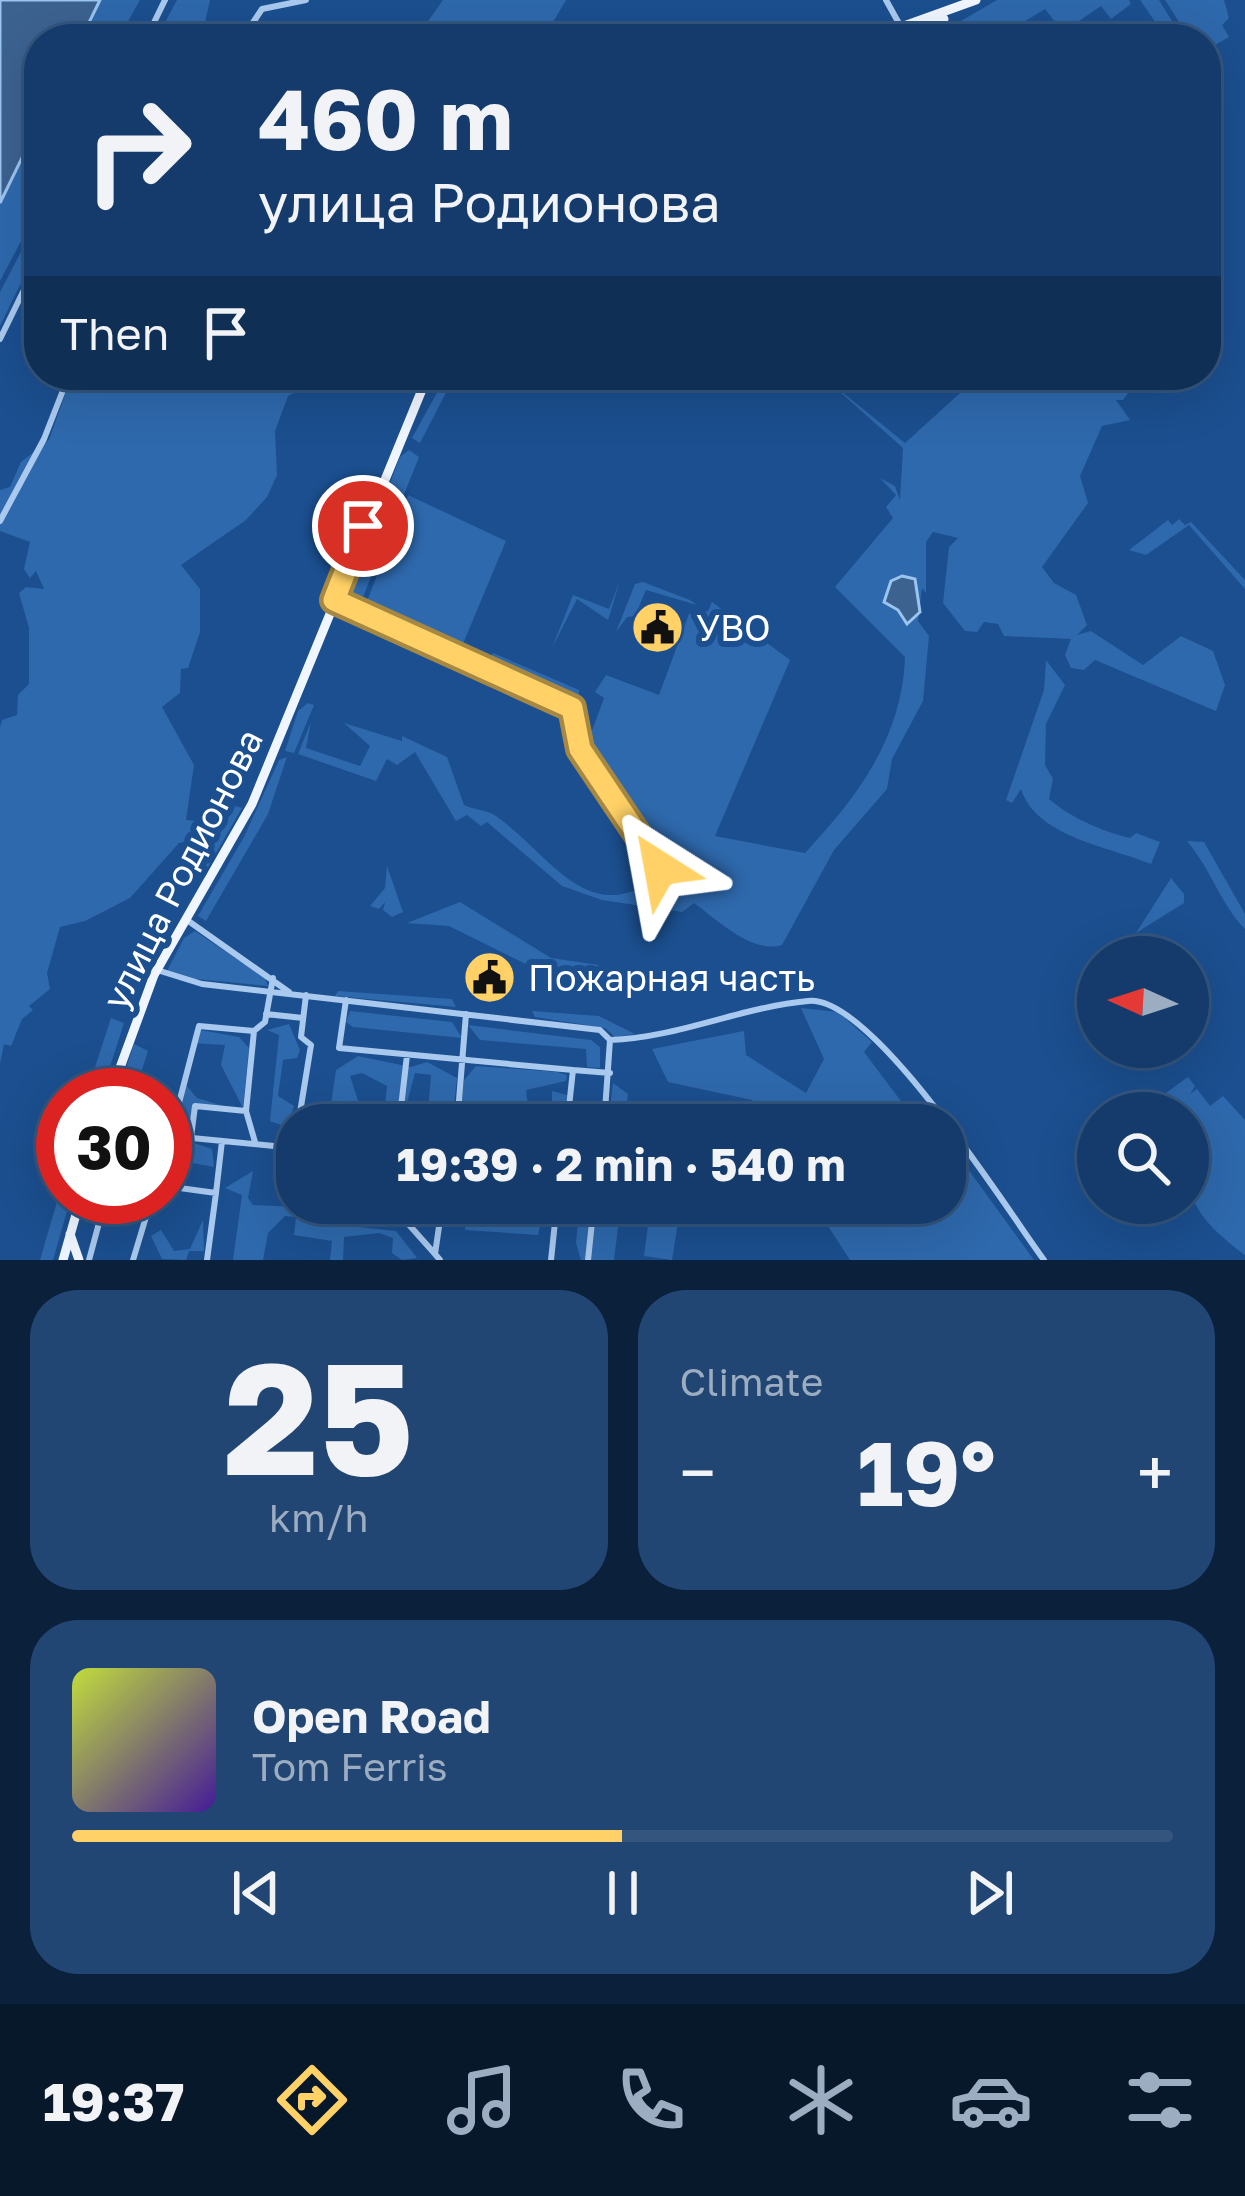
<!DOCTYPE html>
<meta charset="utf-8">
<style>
:root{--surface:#143b6b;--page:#214673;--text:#f1f3f6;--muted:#9dadc1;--line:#33557e;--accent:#ffd166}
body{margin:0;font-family:"Golos Text",sans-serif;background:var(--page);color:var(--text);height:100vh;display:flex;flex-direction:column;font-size:45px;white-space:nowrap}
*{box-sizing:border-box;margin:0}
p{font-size:39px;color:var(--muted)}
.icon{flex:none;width:66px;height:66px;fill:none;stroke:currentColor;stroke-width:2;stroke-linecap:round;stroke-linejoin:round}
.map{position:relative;height:1260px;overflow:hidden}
.drawer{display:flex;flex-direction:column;gap:30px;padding:30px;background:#0b203b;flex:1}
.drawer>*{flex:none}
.hud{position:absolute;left:24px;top:24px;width:1197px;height:366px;border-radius:48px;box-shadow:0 12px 48px #0002,0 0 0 3px var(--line);background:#143b6b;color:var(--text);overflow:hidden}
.needle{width:78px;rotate:273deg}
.buttons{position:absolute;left:1077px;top:936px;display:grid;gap:24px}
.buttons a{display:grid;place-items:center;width:132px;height:132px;border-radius:50%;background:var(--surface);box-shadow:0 12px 48px #0002,0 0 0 3px var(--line);font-size:60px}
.speed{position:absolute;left:36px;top:1068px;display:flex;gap:24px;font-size:60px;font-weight:700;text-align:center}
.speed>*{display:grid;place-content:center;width:156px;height:156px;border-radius:50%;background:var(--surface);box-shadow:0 12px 48px #0002,0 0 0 3px var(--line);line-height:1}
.speed .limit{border:18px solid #d22;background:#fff;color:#111}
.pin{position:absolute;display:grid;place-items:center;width:102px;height:102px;color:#fff;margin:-51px;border:6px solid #fff;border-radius:50%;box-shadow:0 3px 12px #0007}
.me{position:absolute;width:132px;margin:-66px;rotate:326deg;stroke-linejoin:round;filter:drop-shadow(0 0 9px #0008)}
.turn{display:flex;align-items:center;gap:42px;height:252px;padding:0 36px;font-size:54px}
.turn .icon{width:156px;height:156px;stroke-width:2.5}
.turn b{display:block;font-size:84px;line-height:102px}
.then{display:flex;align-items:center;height:114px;padding:0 36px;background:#0003;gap:24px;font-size:45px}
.big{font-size:90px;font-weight:700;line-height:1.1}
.drawer .card{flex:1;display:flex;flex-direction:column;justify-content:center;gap:18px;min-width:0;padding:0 42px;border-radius:48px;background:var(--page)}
.drawer .dial{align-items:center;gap:0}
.dial b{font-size:156px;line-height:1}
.song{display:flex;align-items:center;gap:36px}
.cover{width:144px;height:144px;border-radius:18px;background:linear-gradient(135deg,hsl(70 70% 55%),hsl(260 70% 35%))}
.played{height:12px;border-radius:6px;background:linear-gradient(90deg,var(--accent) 50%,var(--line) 50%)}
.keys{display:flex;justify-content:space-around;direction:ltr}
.heat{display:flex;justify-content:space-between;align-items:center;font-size:66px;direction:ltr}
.drawer .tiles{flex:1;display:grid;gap:30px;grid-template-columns:1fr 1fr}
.card:last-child{grid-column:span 2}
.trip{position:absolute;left:276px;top:1104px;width:690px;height:120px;border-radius:48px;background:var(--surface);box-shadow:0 12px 48px #0002,0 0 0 3px var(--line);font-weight:700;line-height:120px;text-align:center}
.tabs{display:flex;height:192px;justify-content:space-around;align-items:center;background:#08182b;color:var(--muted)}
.tabs .icon{width:84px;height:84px}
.tabs .on{color:var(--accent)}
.tabs b{font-size:54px;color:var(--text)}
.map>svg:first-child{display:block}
</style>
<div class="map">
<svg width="1245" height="1260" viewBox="0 0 1245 1260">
<rect width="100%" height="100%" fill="#1b4f8f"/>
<path fill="#2e69ad" d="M0,0H140L118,39H39V207L0,281Z
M177,0H210L201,39H156Z
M443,0H566L543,39H389L424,27Z
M997,0H1129L1131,4L1111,19L1101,6L1063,32L1045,9L999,37L994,29L977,39H930Z
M1140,0H1159L1183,39H1167Z
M1165,0H1224L1229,18L1222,25L1229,37L1206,50V39H1190Z
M33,229L39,230V246L0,326V292Z
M72,375H329L288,396L275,431L277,475L267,497L246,520L181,565L200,589V632L188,668L181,669L180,693L162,707L194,765L186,820L220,823L205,839L214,844L235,806L242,808L208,867L203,866L207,856L197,857L191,841L179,843L130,898L85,921L60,927L47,973L50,989L29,1006L33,1010L22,1019L11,1046L4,1044L0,1064V727L2,720L17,715L18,695L29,684V628L19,593L26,587L44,589L36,571L30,578L24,569L30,542L0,531V490L10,487L21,462L49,440Z
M821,375L905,443L980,375L992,385L1003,375H1121L1130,390L1123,400H1116L1130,420L1102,426L1080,476L1088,503L1042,567L1054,583L1076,595L1087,625L1077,635L1091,631L1143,665L1181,636L1213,651L1225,685L1216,711L1095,660L1084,670L1071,668L1065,655L1071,639L1004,636L998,624L984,622L977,632L965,631L943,603L949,547L958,538L933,532L926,542V593L922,588L918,621L929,636L923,701L892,759L887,789L834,850L782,945C751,954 718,920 694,903L682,912L602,900L562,886L487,822L481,826L467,815L456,821L415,752L397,765L387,759L376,781L298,754L311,722L306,748L360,766L370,746L344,723L402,741V736L447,757L464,805C477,811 486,809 496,816C552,855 590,936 667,870L586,747L604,698L595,692L606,675L659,695L689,614L708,611L712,602L790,660L715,836L805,853C858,796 902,738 905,657L835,587L893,518L886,507L896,495L880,478L895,486L900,500L903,448Z
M444,380L451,383L420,443L412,438Z
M409,450L419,457L359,607L345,601L400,457Z
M408,495L506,541L462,646L490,658L493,653L579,690V700L364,609Z
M1179,519L1185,525L1191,522L1245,580V589L1189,525L1146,555L1129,550L1168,520L1172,525Z
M620,581L608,620L577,599L552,648L573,595L609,609Z
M643,582L690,600L697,605L646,590L635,616L627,617L616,632L635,584Z
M1046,660L1065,685L1046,724L1045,765L1053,779L1049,799C1069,817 1104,832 1130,838L1136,833L1160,842L1151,864C1110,847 1036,837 1021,789L1012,803L1006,800L1044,690Z
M308,703L314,705L294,753L285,751L298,711Z
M287,757L268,814L206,921L198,916L244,837L279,760Z
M1187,841L1204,842L1245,914V929C1221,905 1212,871 1187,841Z
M387,866L403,912L392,917L383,910L385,902L379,909L370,906L385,888Z
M1171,878L1184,894V903L1136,933Z
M460,902L551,958L640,971L638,978L614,975L599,987L546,974L449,926L407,923Z
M195,931L265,978L268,986L185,978L167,971L184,938Z
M338,991L452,999L456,1007L335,996Z
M801,1008L838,1012L872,1042L864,1052L919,1125H773L752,1100L668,1082L652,1049L744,1031L746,1055L806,1093L824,1059Z
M350,1011L452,1022L462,1038L353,1027L346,1022Z
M532,1011L599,1016L635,1034L615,1037L605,1028L535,1017Z
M111,1018L124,1023L101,1095H86Z
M289,1024L300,1050L297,1058L283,1060L278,1096L294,1106L287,1127L270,1121L279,1035L267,1030Z
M468,1025L591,1040L600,1047V1068L587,1067L586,1049L480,1040Z
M195,1029L239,1037L249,1048L243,1108L221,1065L225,1045L191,1043Z
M134,1044L148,1051L134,1095H117Z
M358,1056L411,1067L427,1062L457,1078L452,1125H427L431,1075L415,1073L401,1125H383L387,1086L362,1073L350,1076L366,1125H328L336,1070Z
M476,1066L557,1072L567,1075L566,1081L526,1090L530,1122L480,1114L479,1102L461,1110L464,1080Z
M1188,1077L1195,1086L1190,1094L1197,1089L1210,1106L1223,1096L1245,1120V1255C1179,1205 1188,1190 1188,1113H1138Z
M613,1083L628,1094L624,1125H608Z
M186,1085L197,1098L227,1107L193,1109L192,1132L177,1125Z
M552,1091L567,1095L564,1125L536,1123L552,1112Z
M170,1135L212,1149L214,1167L165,1158V1137Z
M957,1154L1034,1260H850L813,1203H945V1160Z
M253,1171L248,1198L253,1205L296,1207L327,1217L330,1224L396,1231L417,1258L402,1260L392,1253L393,1238L379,1233L344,1237L343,1260H330L332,1241L294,1235L296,1217L285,1216L268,1233L263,1260H233L242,1195L225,1188Z
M63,1181V1197H71L53,1260H40Z
M493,1203L501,1215L530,1203H555L543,1214L538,1235L465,1230L468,1204Z
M580,1203H621L614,1260H581L576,1243Z
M651,1203L656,1214L668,1215L670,1203H681L672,1260L644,1256Z
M203,1220L204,1251H189L186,1260L162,1259L151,1236L161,1230L174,1251L190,1249Z"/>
<path fill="#3c6290" stroke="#9cc4f0" stroke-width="3" d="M0,0H100L81,39H39V123L0,203Z
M902,576L915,579L920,612L907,624L898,610L884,602L891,581Z"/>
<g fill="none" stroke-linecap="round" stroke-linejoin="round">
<path stroke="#a9c9ee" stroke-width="6" d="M886,0L901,27
M146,39L165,0
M242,39L262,9L306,0
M0,339L39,259
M0,521L44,439L69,375
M334,600L572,708L580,749L660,868
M187,920L289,992
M157,970L202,984L600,1030L610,1040
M346,1000L339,1048L573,1070
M266,1014L303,1018
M610,1040C677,1038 741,1007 808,1001C872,994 1005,1207 1044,1260
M144,1095L147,1084
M246,1111L255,1142
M458,1115L535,1125
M165,1125L173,1126L199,1026L254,1031L265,1022L273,978
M298,1125L311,1045L301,1037L306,995
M399,1125L407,1055
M457,1125L466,1014
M567,1125L573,1070L610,1073
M604,1125L610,1040
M173,1126L192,1138L294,1148
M297,1128V1191
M191,1137L195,1106L246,1111L254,1031
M165,1186L216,1193L222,1141
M320,1203L440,1220L442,1203
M402,1217L435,1254
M89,1260L106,1197
M133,1260L152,1197
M207,1260L216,1193
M440,1260L435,1254L440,1220
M551,1260L557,1203
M588,1260L594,1203"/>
<path stroke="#f0f6ff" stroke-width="9" d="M838,39L901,27L976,0
M899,39L944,19
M110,1095L154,975L252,804L428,375
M70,1234L79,1260
M63,1260L81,1197"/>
</g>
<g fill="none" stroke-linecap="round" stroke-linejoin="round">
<defs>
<path id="route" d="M363,526L334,600L572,708L580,749L660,868"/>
</defs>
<use href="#route" stroke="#a68842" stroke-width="30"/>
<use href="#route" stroke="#ffd166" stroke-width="21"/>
</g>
<defs>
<symbol id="civic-disc" viewBox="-11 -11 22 22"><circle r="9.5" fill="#ffd166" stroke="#1b4f8f"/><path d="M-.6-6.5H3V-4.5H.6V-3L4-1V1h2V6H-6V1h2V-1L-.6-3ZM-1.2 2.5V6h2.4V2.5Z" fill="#111"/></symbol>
</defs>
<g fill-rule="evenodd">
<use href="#civic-disc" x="628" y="598" width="59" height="59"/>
<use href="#civic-disc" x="460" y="948" width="59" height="59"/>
</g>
<g text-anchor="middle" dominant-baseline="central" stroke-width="12" stroke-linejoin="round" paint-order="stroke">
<g font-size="36" fill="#fff" stroke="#1b4f8f" text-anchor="start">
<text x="696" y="627">УВО</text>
<text x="528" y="977">Пожарная часть</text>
</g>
<g font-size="36" fill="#fff" stroke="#1b4f8f">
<text transform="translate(182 869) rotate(-63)">улица Родионова</text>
</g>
</g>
</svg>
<div class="buttons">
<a><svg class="needle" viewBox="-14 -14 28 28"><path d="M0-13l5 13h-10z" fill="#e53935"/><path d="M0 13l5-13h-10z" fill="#9dadc1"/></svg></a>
<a><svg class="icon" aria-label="search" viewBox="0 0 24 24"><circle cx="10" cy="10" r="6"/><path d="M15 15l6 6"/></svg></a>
</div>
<div class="speed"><div class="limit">30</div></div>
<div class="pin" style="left:363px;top:526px;background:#d93025"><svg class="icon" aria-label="arrive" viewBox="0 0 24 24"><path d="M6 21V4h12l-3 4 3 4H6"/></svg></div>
<svg class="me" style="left:660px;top:868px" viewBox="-20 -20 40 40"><path d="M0-17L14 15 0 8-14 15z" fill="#ffd166" stroke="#fff" stroke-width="4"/></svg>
<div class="trip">19:39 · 2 min · 540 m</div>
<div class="hud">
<div class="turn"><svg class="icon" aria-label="right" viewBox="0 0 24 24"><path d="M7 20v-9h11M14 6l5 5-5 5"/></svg><div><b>460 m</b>улица Родионова</div></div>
<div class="then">Then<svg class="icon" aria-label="arrive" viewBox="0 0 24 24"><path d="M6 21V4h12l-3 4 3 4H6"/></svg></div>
</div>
</div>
<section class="drawer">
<div class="tiles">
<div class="card dial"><b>25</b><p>km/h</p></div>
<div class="card"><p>Climate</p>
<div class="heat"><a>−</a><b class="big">19°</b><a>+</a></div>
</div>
<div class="card">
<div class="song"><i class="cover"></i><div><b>Open Road</b><p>Tom Ferris</p></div></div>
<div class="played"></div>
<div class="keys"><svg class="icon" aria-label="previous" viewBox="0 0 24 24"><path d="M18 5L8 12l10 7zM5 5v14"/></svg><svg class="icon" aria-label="pause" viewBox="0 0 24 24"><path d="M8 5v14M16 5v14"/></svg><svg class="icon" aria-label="next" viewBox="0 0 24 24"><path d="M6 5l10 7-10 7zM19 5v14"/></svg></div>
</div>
</div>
</section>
<nav class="tabs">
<b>19:37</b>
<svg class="icon on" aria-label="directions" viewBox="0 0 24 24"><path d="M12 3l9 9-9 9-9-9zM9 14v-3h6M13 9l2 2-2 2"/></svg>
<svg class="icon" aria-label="music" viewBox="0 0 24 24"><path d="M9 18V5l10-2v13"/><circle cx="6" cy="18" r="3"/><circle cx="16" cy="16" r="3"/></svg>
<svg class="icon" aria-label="phone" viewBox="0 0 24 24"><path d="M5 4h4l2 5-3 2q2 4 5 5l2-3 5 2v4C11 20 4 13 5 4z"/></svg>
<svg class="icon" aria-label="climate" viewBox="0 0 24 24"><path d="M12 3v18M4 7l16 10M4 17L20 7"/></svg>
<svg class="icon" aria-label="car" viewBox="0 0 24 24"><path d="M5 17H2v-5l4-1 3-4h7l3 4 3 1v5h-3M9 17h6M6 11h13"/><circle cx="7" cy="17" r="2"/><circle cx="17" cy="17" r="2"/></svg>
<svg class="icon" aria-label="filters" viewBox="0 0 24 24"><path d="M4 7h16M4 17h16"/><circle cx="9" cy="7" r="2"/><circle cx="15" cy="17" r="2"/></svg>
</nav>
